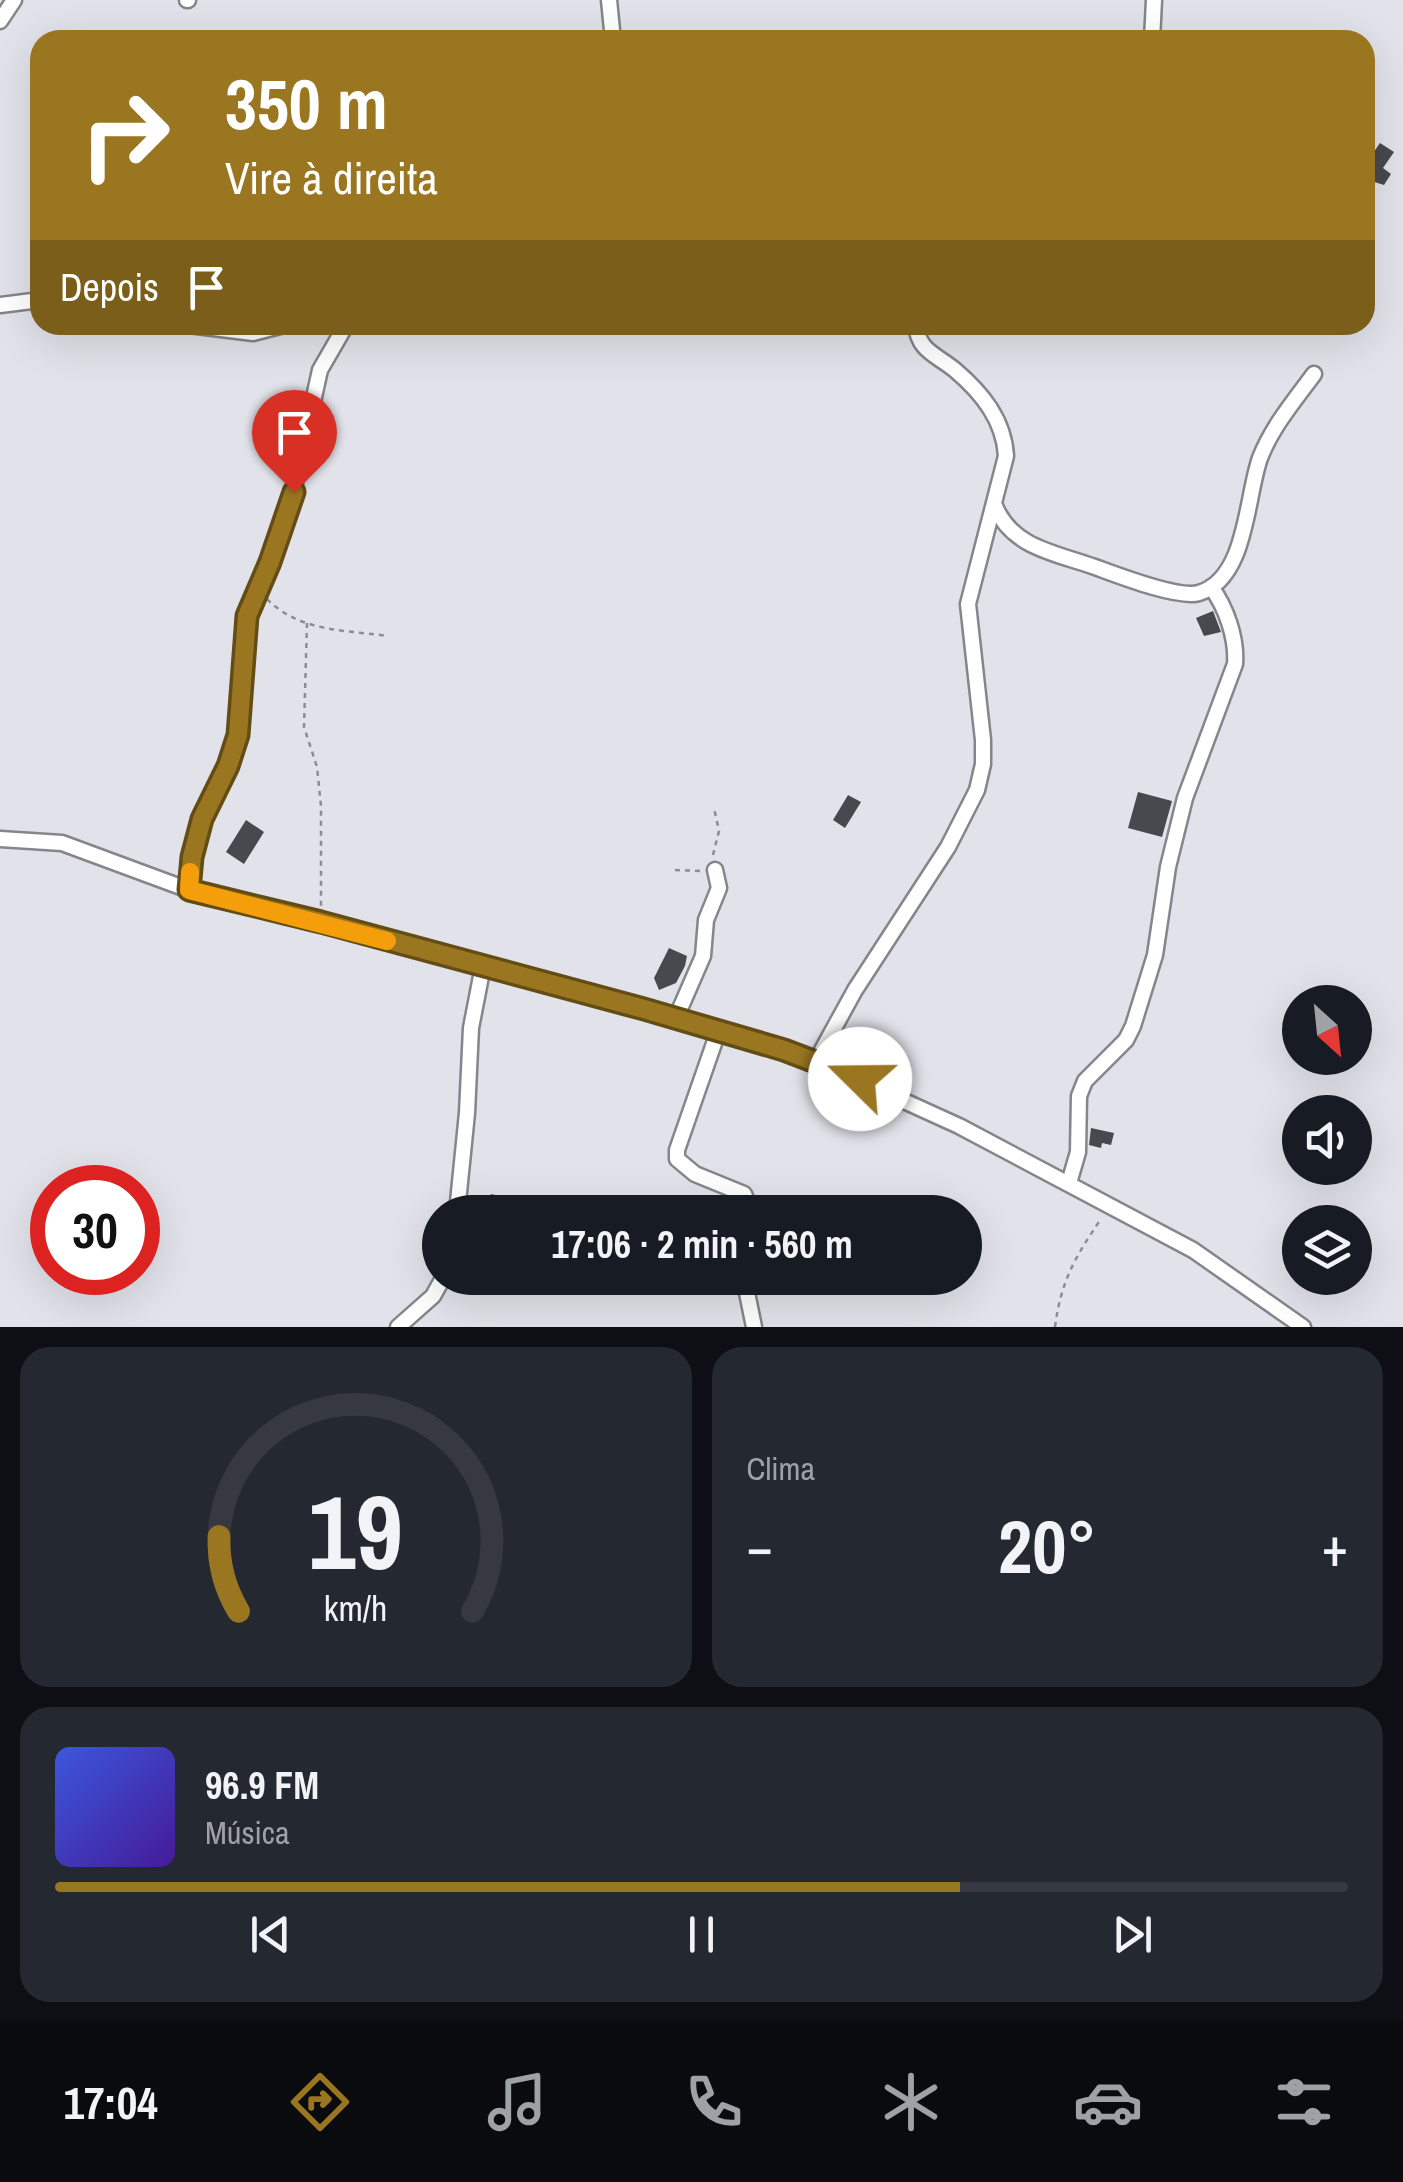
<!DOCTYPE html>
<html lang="pt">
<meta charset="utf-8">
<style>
:root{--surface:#171b24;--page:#242831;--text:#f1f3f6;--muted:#9ea1a6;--line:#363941;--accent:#9a7621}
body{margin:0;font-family:"Archivo Narrow",sans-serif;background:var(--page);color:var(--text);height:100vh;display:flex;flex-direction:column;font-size:38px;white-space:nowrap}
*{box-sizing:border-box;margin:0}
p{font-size:32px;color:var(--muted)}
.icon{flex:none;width:55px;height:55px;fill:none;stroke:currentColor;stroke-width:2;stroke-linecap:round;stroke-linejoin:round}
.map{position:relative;height:1327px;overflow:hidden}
.sheet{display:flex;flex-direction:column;gap:20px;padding:20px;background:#0d0f14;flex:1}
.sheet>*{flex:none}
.guide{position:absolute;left:30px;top:30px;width:1345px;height:305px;border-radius:30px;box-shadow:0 10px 40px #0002;background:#9a7621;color:#fff;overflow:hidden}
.needle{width:65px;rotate:153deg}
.tools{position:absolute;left:1282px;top:985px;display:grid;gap:20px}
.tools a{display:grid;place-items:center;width:90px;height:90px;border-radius:50%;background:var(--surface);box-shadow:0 10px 40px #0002;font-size:50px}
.speed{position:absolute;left:30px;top:1165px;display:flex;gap:20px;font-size:50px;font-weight:700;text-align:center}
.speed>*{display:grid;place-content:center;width:130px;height:130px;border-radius:50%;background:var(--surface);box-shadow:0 10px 40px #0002;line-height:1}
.speed .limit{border:15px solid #d22;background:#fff;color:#111}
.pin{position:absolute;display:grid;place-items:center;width:85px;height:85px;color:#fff;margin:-102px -42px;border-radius:50% 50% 50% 0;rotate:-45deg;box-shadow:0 0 10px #0007}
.pin .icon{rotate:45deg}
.me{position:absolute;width:110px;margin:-55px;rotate:292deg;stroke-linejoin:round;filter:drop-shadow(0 0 8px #0008)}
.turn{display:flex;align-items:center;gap:35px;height:210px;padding:0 30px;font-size:45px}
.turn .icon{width:130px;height:130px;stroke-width:2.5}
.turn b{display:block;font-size:70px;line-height:85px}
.then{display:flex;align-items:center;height:95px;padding:0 30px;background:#0003;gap:20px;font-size:38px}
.big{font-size:75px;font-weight:700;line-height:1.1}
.sheet .card{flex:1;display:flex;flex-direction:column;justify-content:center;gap:15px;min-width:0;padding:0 35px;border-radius:30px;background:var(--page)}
.sheet .dial{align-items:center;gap:0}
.dial svg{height:260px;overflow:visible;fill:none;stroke:var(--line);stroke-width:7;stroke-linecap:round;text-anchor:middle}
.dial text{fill:var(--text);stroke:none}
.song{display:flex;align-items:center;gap:30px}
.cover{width:120px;height:120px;border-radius:15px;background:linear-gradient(135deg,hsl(230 70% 55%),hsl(260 70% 35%))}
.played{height:10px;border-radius:5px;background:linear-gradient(90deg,var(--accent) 70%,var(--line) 70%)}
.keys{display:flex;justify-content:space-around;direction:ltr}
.heat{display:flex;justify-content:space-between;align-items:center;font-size:55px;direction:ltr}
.sheet .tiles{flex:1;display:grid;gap:20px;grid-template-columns:1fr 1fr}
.card:last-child{grid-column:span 2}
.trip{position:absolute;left:422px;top:1195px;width:560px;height:100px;border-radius:50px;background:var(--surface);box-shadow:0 10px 40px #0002;font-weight:700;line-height:100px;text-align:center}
.tab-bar{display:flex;height:160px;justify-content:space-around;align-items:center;background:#090b0e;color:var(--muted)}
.tab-bar .icon{width:70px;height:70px}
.tab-bar .selected{color:var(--accent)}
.tab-bar b{font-size:45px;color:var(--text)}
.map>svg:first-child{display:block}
</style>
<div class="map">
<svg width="1403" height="1327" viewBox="0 0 1403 1327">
<rect width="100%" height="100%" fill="#e2e3ea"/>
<path fill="#48494f" d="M1380,143L1394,152L1383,168L1391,174L1384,185L1365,179V172L1375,157L1371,156Z
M1213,611L1221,632L1204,636L1196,618Z
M1138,792L1172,801L1162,837L1128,828Z
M848,795L861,802L845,828L833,820Z
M246,820L264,832L244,864L226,852Z
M669,948L687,956L685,966L676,983L659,990L654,978Z
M1091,1128L1114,1133L1111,1145L1102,1143L1101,1148L1089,1145Z
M491,1194L512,1199L509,1212H486Z"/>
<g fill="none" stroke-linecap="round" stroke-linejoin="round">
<defs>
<path id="street" d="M187,0H188
M609,0L613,40
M0,21L14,0
M1152,40L1154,0
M0,305L40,300
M189,325L253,333L284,325
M995,506C1012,548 1056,553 1095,567C1117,575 1178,599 1199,593C1247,579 1246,497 1260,458C1272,427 1294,401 1314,374
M0,839L62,843L189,890L321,922L645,1009L816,1061L959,1126L1193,1250L1303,1327
M189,890L192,857L202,819L228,766L238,735L247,616L270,561L293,492L320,370L346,325
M676,1018L703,956L706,920L719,888L715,870
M718,1032L677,1150V1159L695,1174L744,1194L747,1201L745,1212
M816,1061L855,990L948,847L977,790L983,764V740L968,604L1006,456C1004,420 982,393 955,370C937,355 918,351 916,325
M1069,1183L1078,1152L1079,1096L1085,1081L1126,1040L1133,1026L1155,955L1168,867L1185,798L1235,664C1237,638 1226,607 1211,587
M457,1212L467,1113L471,1028L483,966
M744,1278L754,1327
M398,1327L433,1296L443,1278"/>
</defs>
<use href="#street" stroke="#85868c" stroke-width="19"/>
<path stroke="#8c8d92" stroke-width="2.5" stroke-dasharray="5 5" stroke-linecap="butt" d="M267,599C299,632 346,630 388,636
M307,623L304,727L317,767L321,806V909
M713,855L719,831L714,808
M675,870L701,871
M1055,1327C1061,1281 1075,1257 1101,1219"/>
<use href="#street" stroke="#fff" stroke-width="14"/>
</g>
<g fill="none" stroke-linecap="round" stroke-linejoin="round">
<defs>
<path id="route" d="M294,492L270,562L247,616L238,735L228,766L202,819L192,857L189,890L321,922L644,1009L784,1050L860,1079"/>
</defs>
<use href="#route" stroke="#644d15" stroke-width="25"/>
<use href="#route" stroke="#9a7621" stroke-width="18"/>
<path stroke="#f59e0b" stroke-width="18" d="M190,872L189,890L387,941"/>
</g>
</svg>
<div class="tools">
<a><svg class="needle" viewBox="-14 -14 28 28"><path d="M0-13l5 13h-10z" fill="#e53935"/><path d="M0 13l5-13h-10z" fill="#9ea1a6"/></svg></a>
<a><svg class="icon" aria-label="sound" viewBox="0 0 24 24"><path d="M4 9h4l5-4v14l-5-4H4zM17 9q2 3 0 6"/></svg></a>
<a><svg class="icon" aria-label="layers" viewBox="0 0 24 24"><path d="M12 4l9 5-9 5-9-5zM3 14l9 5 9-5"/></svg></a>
</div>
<div class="speed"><div class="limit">30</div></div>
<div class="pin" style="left:294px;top:492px;background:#d93025"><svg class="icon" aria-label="arrive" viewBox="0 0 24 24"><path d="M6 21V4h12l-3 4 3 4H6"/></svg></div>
<svg class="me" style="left:860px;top:1079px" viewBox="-20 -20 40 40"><circle r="19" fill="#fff"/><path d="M0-13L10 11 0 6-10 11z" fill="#9a7621"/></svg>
<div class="trip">17:06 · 2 min · 560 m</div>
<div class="guide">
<div class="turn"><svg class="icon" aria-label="right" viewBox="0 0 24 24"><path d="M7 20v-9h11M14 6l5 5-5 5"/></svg><div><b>350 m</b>Vire à direita</div></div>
<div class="then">Depois<svg class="icon" aria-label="arrive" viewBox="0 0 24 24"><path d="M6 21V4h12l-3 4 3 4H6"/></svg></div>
</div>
</div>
<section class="sheet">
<div class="tiles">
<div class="card dial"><svg viewBox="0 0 100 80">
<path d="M14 69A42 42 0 1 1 86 69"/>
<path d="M14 69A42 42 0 0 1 8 46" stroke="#9a7621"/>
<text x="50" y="56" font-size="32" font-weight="700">19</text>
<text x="50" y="72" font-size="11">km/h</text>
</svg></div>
<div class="card"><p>Clima</p>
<div class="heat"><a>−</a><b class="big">20°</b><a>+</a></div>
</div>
<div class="card">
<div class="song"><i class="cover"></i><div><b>96.9 FM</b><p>Música</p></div></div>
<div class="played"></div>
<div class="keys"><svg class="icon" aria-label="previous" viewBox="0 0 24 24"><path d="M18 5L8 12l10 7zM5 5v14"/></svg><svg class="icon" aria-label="pause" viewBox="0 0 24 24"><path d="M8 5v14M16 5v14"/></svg><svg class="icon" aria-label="next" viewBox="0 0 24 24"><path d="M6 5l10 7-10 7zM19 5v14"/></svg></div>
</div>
</div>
</section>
<nav class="tab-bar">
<b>17:04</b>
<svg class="icon selected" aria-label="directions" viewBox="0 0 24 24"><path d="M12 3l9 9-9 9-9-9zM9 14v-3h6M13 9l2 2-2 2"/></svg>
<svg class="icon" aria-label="music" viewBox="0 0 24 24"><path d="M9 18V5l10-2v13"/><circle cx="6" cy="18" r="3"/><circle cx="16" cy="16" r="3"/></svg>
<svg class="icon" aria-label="phone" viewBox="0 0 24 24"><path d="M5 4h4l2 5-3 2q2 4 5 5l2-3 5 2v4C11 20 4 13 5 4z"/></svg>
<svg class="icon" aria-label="climate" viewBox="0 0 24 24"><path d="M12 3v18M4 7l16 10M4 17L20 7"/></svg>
<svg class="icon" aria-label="car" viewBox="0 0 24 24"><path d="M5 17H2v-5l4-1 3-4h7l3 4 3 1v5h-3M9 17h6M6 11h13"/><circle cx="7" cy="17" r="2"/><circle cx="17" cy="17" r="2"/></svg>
<svg class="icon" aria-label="filters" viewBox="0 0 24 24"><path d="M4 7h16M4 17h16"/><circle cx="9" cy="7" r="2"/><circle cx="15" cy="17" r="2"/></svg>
</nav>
